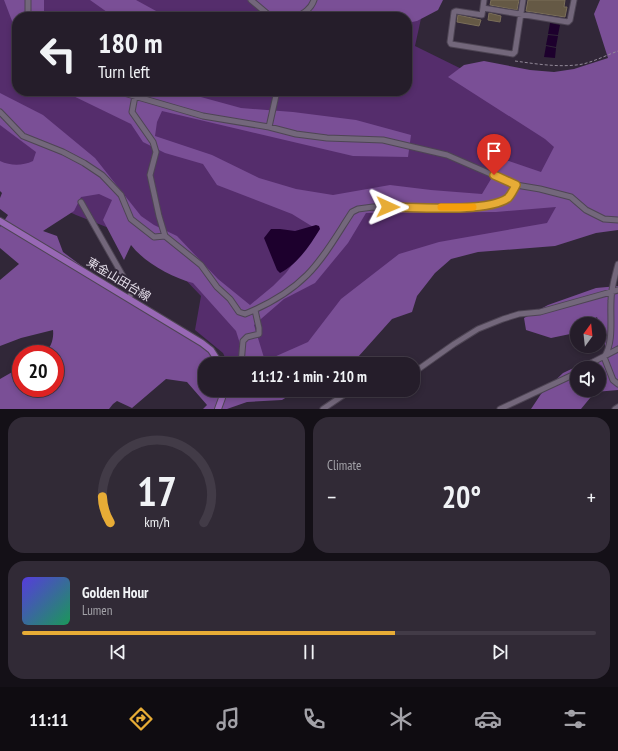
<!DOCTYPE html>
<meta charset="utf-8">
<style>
:root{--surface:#251d2a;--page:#312a36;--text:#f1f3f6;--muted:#a3a2a8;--line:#423b47;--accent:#e7ac36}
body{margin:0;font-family:"PT Sans Narrow","Noto Sans JP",sans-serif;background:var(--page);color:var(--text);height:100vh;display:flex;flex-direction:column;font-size:15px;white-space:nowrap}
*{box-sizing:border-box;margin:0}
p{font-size:13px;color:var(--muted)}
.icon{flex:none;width:22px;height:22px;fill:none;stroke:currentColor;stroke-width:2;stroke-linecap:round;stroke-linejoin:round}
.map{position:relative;height:409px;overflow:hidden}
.sheet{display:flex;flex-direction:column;gap:8px;padding:8px;background:#141017;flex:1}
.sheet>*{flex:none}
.guide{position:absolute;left:12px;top:12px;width:400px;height:84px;border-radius:16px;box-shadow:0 2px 6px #0003,0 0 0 1px var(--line);background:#251d2a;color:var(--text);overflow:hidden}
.needle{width:26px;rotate:15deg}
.buttons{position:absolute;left:570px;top:317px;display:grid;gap:8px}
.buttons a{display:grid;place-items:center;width:36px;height:36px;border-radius:50%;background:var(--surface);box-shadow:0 2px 6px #0003,0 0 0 1px var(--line);font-size:20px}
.speed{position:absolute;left:12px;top:345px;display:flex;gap:8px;font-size:20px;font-weight:700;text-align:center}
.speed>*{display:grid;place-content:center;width:52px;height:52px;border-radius:50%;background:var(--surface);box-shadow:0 2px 6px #0003,0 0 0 1px var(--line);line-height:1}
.speed .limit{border:6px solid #d22;background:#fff;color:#111}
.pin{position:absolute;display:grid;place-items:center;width:34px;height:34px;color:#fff;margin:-41px -17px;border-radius:50% 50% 50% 0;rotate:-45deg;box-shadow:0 0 4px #0007}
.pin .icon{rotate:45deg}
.me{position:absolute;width:44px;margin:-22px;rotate:91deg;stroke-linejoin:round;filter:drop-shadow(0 0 3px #0008)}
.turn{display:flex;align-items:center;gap:14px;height:84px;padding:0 20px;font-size:18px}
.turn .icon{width:52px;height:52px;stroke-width:2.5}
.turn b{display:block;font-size:28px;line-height:34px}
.big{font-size:30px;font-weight:600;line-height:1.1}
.sheet .tile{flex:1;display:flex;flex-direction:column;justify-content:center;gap:6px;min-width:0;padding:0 14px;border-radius:16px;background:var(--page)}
.sheet .dial{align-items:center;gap:0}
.dial svg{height:104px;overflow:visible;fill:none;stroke:var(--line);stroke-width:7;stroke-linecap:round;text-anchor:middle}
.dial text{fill:var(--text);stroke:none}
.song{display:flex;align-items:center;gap:12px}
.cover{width:48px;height:48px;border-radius:6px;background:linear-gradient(135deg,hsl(250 70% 55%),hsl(150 70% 35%))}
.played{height:4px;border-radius:2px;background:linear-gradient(90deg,var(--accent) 65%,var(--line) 65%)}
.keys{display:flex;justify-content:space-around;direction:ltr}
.heat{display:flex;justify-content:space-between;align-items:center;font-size:22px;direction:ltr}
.sheet .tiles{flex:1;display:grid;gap:8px;grid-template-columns:1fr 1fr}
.tile:last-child{grid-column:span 2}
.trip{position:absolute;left:198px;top:357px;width:222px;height:40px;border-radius:16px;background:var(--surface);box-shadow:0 2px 6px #0003,0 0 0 1px var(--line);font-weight:600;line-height:40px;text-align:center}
.menu{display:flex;height:64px;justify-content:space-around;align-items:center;background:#0f0c11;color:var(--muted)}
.menu .icon{width:28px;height:28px}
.menu .on{color:var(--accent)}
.menu b{font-size:18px;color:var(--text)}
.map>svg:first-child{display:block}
</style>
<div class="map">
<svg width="618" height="409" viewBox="0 0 618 409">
<rect width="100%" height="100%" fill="#312738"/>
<path fill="#552d6c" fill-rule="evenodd" d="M0,0H425L415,46L484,80L574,151L555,232L454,248L293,364H228L223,353L195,330L201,296L180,274L119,232L76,215L0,179ZM17,17H407V91H17Z"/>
<path fill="#7a4f96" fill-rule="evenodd" d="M4,0H44V17H17V34Z
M90,0H136L167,17H114Z
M247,0H443L438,10L417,21L407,23V17H277Z
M600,0H618V230L596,233L555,246L478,252L451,259L435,273L417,296L412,312L392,319L358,357L344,364H244L242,350L236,331L193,283C171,277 145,263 131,245L124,260L103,220L112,200L99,194L81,197L74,211L43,231L57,236L63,252L122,296L232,364H205V390H298L282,400L247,402L227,409H203L207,405L187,382L166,379L132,408L117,401L113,404L109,409H0V379L21,367V388H55V354H43C51,349 54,339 53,330L21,338L0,346V280L19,264L0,248V227L8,215L0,209V198L2,193L0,191V161C11,166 22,166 33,161L36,152L0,125V93L43,115L95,158L141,216L154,225L177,236L218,279L250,305L273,286L286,273L318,230L292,214L217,185L203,164L165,153L143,142L131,124L63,91H179L241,108L293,112L356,120L411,135L408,157L353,156L162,111L157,122L155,136L212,155L259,178L296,189L333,195L390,185L431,190L482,194L503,159L541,172L554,147L545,139L448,77L464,65L484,61L530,70L554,72L574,69L608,58L594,14ZM556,207L547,223L439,242L399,254L341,299L308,342L265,361L254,325L284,299L315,283L348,243L366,213L496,212Z
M618,286V390L595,392L581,409H531L541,394L563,373L607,352L597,317L587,324H577V331L575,333L551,338L526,330L524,318L548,305L596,288ZM577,368H599V390H577Z"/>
<path fill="#1d002d" d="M550,23L560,25L558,35L548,34Z
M548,35L558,36L556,47L546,45Z
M546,46L556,48L555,58L544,57Z
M316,225L319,226L320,229C310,245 298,264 280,273L277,270L264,238L271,229H280L295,231Z"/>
<path fill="#655945" stroke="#7a6e59" d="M491,0H519L517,10L490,5Z
M528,0H565L564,7H567L565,17L526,11Z
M489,13L501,16L500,22L488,20Z
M458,15L481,20L479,26L457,22Z"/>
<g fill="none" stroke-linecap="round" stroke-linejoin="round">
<defs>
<path id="minor" d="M28,0V17
M251,0L271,17
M484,0L482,15L456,11L454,12L450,42L451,44L513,54L515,52L523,0
M483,8L568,22L570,20L574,0
M296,17C304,13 311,9 314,0
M117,91L203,116L269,127L296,134L327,138L383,140L447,155L516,185L540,189L571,197L586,210L604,219L618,220
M135,96L132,112L153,142L156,152L150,175L159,216L165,236L201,265L217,287L230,299L239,312L245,314C267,305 290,292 307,275C325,257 338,233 352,212L358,209L373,207C402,207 487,214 508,198C511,195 514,189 516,185
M0,112L23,136L63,152L84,163L102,175L121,195L131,219L154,237L165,236
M269,127L277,91
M81,202L132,292L129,298
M604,357C614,343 610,318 611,301C611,288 615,276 618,264
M604,357L613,380L618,384
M241,364L243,341L247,337L259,334V328L255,310
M584,368L589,364L618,349
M413,373L454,344L478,329L503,319L519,314L540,312L618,290
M323,409L351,390
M500,409L577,373
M615,409L618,407"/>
<path id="major" d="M0,221L202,343L211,350L220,364
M218,409L222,398L223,390"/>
</defs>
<use href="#minor" stroke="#4e4554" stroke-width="7"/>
<use href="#major" stroke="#4e4554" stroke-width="8"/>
<path stroke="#938a99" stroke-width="1" stroke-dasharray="3 2" stroke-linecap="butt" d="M515,61C537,64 561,68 583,64C595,61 607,55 618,51"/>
<use href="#minor" stroke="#73677b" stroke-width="5"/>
<use href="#major" stroke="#9868b5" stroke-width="6"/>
</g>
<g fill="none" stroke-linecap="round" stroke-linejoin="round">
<defs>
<path id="route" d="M388,207C415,207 487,213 508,198C511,195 514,189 516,185L494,175"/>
</defs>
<use href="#route" stroke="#967023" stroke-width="10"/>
<use href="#route" stroke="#e7ac36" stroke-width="7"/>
<path stroke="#f59e0b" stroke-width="7" d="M441,207H473"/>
</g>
<g text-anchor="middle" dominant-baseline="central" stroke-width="4" stroke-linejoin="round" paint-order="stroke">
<g font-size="12" fill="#e5deea" stroke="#312738">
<text transform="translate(119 279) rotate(31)">東金山田台線</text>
</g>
</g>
</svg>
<div class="buttons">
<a><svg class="needle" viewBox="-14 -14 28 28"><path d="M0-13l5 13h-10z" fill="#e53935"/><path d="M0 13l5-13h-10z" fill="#a3a2a8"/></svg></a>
<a><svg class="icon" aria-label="sound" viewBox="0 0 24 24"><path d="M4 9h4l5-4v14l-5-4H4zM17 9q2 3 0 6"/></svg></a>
</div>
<div class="speed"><div class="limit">20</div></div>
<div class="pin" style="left:494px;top:175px;background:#d93025"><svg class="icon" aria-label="arrive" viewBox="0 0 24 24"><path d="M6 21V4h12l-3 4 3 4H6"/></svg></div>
<svg class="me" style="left:388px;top:207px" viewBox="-20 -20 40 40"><path d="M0-17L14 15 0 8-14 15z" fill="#e7ac36" stroke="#fff" stroke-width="4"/></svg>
<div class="trip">11:12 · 1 min · 210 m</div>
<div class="guide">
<div class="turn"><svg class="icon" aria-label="left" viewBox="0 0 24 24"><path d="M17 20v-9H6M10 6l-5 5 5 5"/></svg><div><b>180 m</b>Turn left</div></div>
</div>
</div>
<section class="sheet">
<div class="tiles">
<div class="tile dial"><svg viewBox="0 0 100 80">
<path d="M14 69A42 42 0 1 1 86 69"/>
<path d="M14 69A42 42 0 0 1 8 49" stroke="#e7ac36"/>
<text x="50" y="56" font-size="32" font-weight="700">17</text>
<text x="50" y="72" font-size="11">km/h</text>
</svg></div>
<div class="tile"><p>Climate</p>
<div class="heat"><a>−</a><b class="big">20°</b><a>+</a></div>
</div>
<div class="tile">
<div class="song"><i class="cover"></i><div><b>Golden Hour</b><p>Lumen</p></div></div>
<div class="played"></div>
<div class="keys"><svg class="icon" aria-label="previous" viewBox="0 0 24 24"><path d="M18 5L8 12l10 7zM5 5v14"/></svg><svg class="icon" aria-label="pause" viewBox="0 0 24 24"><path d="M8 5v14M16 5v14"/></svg><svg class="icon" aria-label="next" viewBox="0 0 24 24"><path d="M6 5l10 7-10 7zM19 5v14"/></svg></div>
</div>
</div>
</section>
<nav class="menu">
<b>11:11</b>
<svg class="icon on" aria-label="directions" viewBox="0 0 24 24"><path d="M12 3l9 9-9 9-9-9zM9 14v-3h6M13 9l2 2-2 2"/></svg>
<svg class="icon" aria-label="music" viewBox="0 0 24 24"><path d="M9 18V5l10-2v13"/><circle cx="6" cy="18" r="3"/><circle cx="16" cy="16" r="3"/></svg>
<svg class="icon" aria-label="phone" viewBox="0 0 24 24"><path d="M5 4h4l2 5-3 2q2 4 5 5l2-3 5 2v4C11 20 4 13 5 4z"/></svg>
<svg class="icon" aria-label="climate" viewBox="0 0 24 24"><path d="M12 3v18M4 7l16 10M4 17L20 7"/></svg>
<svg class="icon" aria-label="car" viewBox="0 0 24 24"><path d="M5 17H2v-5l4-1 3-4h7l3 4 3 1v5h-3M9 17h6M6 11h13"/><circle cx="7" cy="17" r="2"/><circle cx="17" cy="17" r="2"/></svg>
<svg class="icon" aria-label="filters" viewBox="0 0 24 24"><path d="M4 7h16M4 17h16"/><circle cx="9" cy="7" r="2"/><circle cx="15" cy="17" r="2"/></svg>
</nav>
